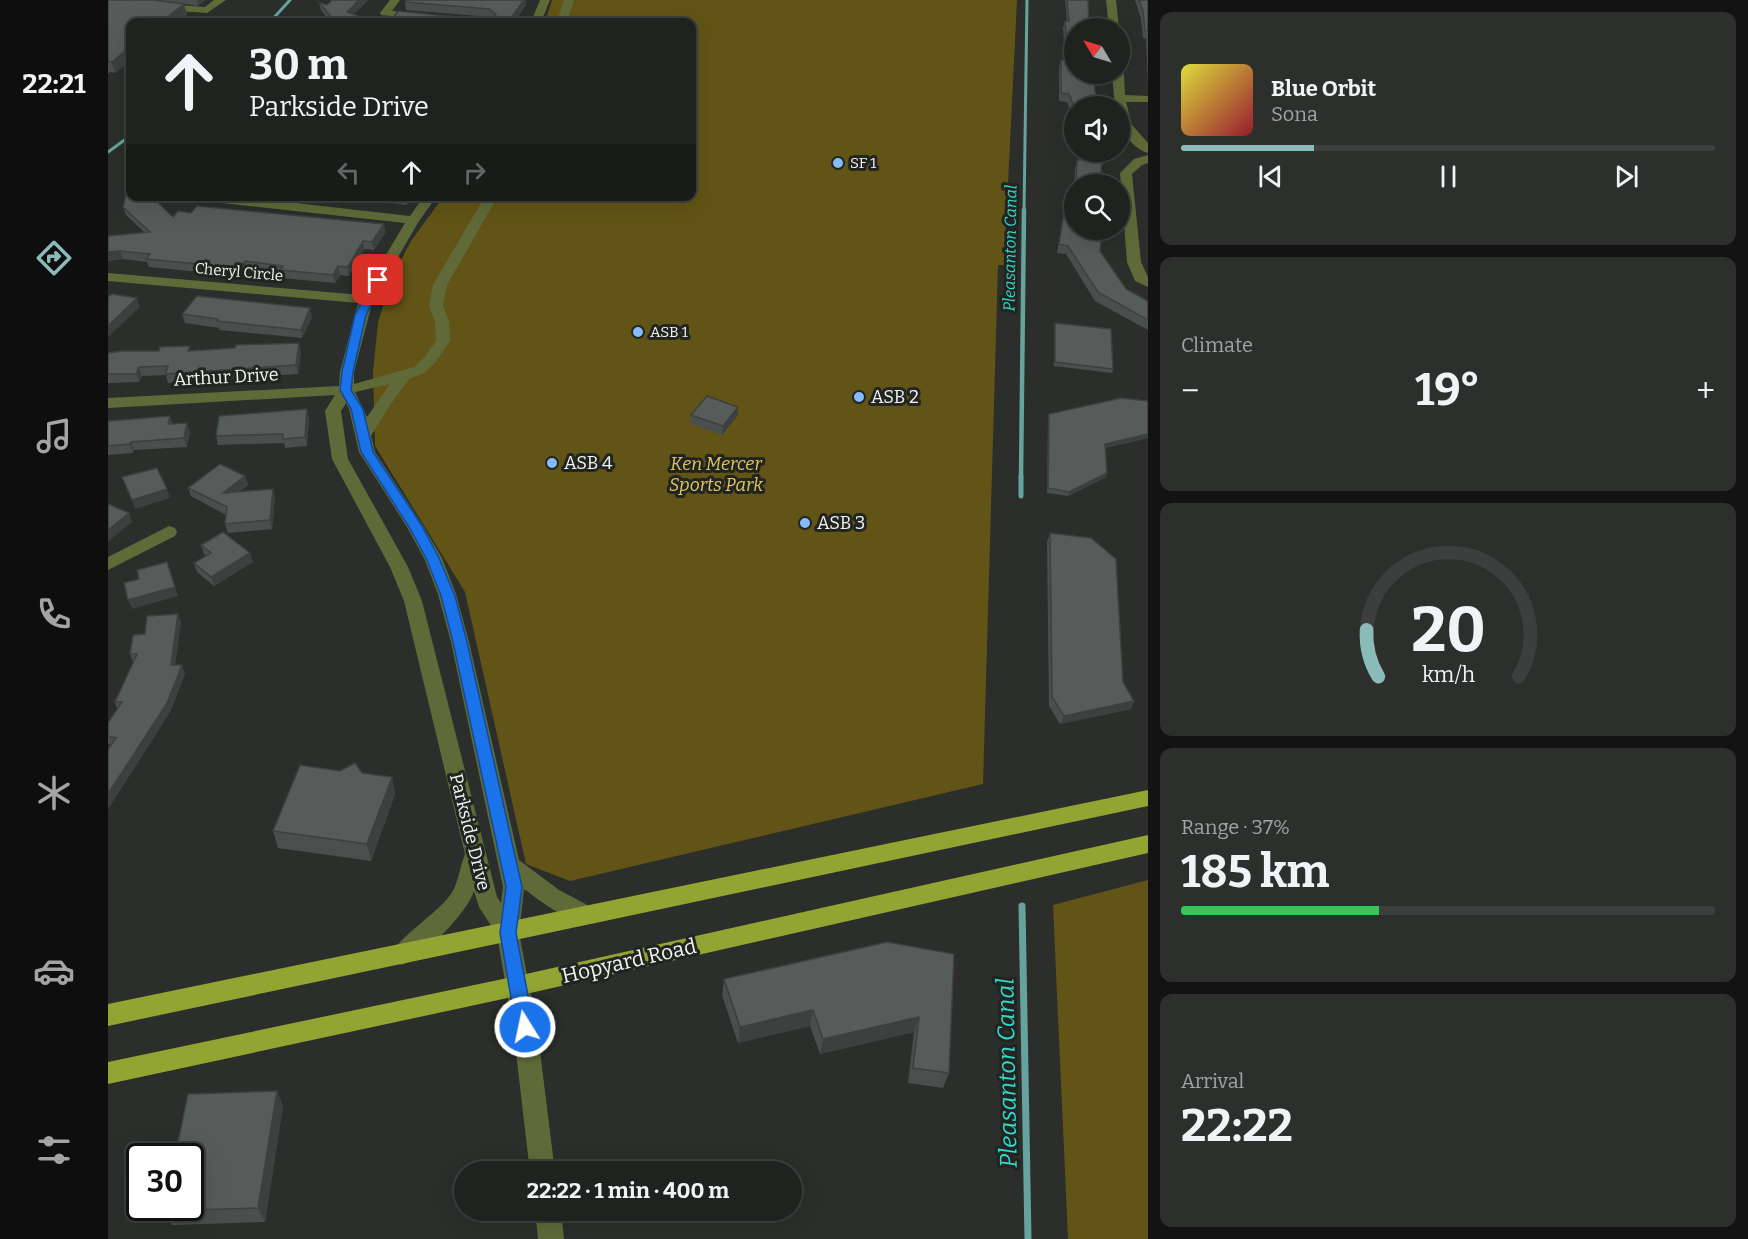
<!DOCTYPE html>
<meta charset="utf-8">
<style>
:root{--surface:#202220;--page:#2d2f2d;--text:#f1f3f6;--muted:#a2a4a5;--line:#3d3f3e;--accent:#8bbbb9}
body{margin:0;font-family:Bitter,serif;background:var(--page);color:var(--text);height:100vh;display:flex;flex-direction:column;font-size:22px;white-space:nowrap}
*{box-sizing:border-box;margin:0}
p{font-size:20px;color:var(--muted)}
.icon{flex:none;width:33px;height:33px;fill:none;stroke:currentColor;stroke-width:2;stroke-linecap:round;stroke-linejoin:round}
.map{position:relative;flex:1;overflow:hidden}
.details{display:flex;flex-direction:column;gap:12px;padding:12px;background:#121312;width:600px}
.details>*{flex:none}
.hud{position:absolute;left:18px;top:18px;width:570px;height:183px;border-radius:12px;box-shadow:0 6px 24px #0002,0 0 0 2px var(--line);background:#202220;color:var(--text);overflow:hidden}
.needle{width:39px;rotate:308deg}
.controls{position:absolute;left:956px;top:18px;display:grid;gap:12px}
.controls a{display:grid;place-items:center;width:66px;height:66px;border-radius:50%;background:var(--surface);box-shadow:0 6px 24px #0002,0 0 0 2px var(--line);font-size:30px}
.speed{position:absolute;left:18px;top:1143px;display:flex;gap:12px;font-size:30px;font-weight:700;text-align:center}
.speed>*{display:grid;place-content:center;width:78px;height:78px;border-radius:50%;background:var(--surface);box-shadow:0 6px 24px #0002,0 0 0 2px var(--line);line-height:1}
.speed .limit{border:3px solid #111;border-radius:9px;background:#fff;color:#111}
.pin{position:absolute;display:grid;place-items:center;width:51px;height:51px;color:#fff;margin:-26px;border-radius:12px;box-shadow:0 3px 9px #0006}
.me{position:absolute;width:66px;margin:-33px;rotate:350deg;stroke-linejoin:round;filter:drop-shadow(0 0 4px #0008)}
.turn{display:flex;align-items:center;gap:21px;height:126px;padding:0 24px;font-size:27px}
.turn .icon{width:78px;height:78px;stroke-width:2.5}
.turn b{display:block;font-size:42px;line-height:51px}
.lanes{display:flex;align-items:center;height:57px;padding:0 24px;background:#0003;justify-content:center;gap:30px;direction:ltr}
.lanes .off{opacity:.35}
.big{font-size:45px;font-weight:700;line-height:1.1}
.details .widget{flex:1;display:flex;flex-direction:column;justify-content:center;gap:9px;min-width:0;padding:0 21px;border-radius:12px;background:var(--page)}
.details .dial{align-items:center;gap:0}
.dial svg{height:156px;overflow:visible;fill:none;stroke:var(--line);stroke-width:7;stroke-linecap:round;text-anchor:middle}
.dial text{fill:var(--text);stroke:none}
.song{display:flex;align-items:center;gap:18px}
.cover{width:72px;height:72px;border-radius:9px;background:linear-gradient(135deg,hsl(60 70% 55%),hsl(350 70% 35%))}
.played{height:6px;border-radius:3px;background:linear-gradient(90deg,var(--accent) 25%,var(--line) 25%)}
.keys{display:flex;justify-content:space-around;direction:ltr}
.heat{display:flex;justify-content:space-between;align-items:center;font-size:33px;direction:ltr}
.charge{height:9px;border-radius:4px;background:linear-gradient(90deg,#34c759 37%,var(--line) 0)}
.trip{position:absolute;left:346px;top:1161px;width:348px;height:60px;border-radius:30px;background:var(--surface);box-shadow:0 6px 24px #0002,0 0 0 2px var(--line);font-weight:700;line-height:60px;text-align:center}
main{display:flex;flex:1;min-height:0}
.tabs{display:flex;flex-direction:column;width:108px;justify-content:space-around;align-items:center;background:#0d0e0d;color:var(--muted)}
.tabs .icon{width:42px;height:42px}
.tabs .selected{color:var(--accent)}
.tabs b{font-size:27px;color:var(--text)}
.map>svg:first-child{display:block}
</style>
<main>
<nav class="tabs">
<b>22:21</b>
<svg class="icon selected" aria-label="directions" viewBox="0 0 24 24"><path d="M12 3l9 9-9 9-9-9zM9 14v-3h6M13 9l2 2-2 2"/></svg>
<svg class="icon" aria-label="music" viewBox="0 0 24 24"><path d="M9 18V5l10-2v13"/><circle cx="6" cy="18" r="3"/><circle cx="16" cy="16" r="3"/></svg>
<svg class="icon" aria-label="phone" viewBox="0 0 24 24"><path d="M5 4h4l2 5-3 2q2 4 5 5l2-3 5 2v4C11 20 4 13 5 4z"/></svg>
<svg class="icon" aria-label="climate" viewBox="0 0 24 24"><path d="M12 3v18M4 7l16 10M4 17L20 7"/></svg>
<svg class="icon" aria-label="car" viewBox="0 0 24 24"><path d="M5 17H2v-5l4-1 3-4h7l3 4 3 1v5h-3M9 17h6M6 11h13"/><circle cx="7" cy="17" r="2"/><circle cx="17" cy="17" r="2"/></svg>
<svg class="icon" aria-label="filters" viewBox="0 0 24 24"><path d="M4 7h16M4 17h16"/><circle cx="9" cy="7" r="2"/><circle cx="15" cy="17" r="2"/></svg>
</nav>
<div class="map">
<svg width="1040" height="1239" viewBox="0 0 1040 1239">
<rect width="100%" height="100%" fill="#2b2e2a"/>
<path fill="#625416" d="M444,0H909L896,265H890L875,784L462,881L418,864L357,592L267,446L265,371L270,323L283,279L303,241L335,197L584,196V22H437Z
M1040,880V1239H960L945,905Z"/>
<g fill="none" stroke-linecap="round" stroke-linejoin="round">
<path stroke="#66a39c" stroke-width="3" d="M162,22L182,0
M0,152L22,136
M916,211L919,0"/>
<path stroke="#66a39c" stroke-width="4.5" d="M913,478L916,210"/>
<path stroke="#66a39c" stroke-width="5" d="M913,496V476"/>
<path stroke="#66a39c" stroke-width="7" d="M914,906L920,1239"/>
<path fill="#606a38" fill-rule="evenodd" d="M106,0H118L99,13L55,10L50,7L55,4L97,7Z
M282,0H292L284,11L311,13L316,16L311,19L273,15L272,13Z
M432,0H442L433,22H423Z
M456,0H466L459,22H449Z
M998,0H1008L1011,28H1001Z
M1011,71L1016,74L1017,95L1040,96V102H1018L1024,125L1040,143V153C1020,147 1011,125 1011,106H1007L1004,74H1011Z
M1040,155V163L1034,165L1024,174L1033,262L1040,277V287L1027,281L1019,262L1012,173L1026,159Z
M81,196H126L302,216L316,196H329L311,221L265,300L246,372V384L306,367L316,358L328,341L327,321L321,306L325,285L377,196H390L339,285L335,306L341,321L342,341L326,364L316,373L301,379L282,405L263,436L267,452L315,526L334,558L348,594L361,642L411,860L451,890L487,909L490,916L487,923C468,929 431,900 416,889L411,933L429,1027L447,1172H422L405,1027L389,935L371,907L366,891C359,913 316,957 294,965L286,962L283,955C292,935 328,915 343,894C350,884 352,866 357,854L296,601L282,567L224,459L217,411L227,395L0,408V398L231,386L232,372L250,303L0,281V273L254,295L297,223L87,200ZM282,384L259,417L247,392ZM238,403L241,409L251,452L299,527L316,558L330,594L343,642L395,887L393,903L389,897L314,601L300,567L240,459L233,411Z
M61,526L67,528L69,532L67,536L0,570V557Z
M427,1210H453L456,1239H430Z"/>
<path fill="#92a533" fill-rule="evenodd" d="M1040,790V806L0,1026V1004Z
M1040,835V853L409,996L0,1084V1062L409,976Z"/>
</g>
<path fill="#4a4f4d" d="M0,0H97L90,6L76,4L79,15L69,22H22V61L7,73L2,72L0,74Z
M224,0H260L245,15L267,22H222L213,10L211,2L219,5Z
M418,0V5L406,22H272L283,20L350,17H381L298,10L297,2Z
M957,0H980L966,106V120L959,102L951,101V68L953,60H957L955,28L957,21H959Z
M1027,0H1040V87L1038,39L1035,38L1033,19Z
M971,152H998V157L995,165H994L992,184H966V189V184L967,168L969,160H971Z
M22,196H51L50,203L65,217L83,213L276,224L277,233L266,250L256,249L241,276L232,275L227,283L174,278L173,274L139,270L134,276L41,267L39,262L15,259L0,261L36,232L18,215L15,207Z
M220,196H305L299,205Z
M956,212L992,251L1018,289L1040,301V330L987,301L958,254L949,253Z
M74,314L204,317L194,338L111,330V328L77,323Z
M947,323L1005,369L1004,373L946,366V328Z
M83,351L193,352L190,374L60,383L58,375L34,376L31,382L0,383V353Z
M941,414L1040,438L997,448L998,477L960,496L939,493L940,418Z
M583,415H630L614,435L582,424Z
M201,418L199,446L177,448L176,443L110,445L108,436Z
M0,421L65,424L82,432L79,447L26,450L25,453L0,455Z
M137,476L140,485L131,492L167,498L164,529L120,533L117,524L118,515L83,496L80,488Z
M942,533L1015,682L1026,701L1023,709L952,724L941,706L939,542Z
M93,545L145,562L106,586L89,572L86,563L98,556L96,554Z
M73,622L67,665L77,674L62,712L0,809V749L3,745L0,744V723L9,709L7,702L25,662L22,654L37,634Z
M232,771L284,777L287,794L263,861L170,848L165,831Z
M779,942L841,1073L835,1088L800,1083L806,1032L712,1054L702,1026L630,1043L614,995L616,979Z
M175,1106L157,1222L64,1225L56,1211Z"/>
<path fill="#3c403e" d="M89,0H97L90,6Z
M251,0H260L240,20L239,12Z
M416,0H418V5L406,22H400Z
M76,4L79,15L69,22H53Z
M22,47V61L7,73L4,62Z
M47,196H51L49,208L47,200Z
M305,196L299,205L298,197Z
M276,224L277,233L266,250L264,242Z
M255,241L256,249L241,276L240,267Z
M12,251L15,259L0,261V252Z
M137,261L139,270L134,276L132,268Z
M230,266L232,275L227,283L225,275Z
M29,298L32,307L0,337V326Z
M202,308L204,317L194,338L193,330Z
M191,343L193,352L190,374L188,365Z
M31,367L34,376L31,382L28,374Z
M630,407V415L614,435L615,426Z
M199,409L201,418L199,446L197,437Z
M62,416L65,425L60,424Z
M79,423L82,432L79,447L76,438Z
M1040,434V438L995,448L997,444Z
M23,442L26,450L25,453L22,444Z
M999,473L998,477L960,496L961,492Z
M137,476L140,485L118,502L115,493Z
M59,489L62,498L27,509L24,500Z
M165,489L167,498L164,529L162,520Z
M21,513L24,522L0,542V530Z
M142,553L145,562L106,586L103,577Z
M59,562L70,596L24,609L20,600Z
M70,614L73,622L66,674L63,665Z
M74,665L77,674L62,712L0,809V794Z
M1026,701L1023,709L952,724L956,716Z
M284,777L287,794L263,861L259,844Z
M705,1010L702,1026L630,1043L632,1027Z
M811,1017L806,1032L712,1054L715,1039Z
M169,1091L175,1106L157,1222L150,1208Z"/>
<path fill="#565c59" stroke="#3c403e" stroke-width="1.5" d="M0,0H46L76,4L53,22H22V47L4,62L0,61Z
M224,0H251L239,12L267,22H227L211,2L219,5Z
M299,0H416L400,22H272L274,20H283L290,11L350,17H385L388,14L381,9L297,2Z
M959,0H980L981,28H966V74H983V82H986L989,106L966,107L961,94L953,93V60H960L957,21H961Z
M1031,0H1040V31H1037L1035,11Z
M973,152H998V157L994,156L992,184H968L969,160H973Z
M22,180V196H47V200L65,217L70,211L83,213L89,206L276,224L264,242L255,241L240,267L230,266L225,275L172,270L175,266L137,261L132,268L38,259L42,254L12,251L0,252V236L42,232L15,207Z
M956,212L966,213V230H994L992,251L1018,289L1040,301V320L990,292L960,246L951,244Z
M4,294L29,298L0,326V297Z
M89,296L202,308L193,330L109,321L110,319L74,314Z
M947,323L1003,329L1005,369L947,362Z
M191,343L188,365L57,374L60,366L31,367L28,374H0V353L13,351H51L52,347L82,346L80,351L127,348L128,345Z
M599,396L630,407L615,426L583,415Z
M1013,398L1040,401V434L997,444L999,473L961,492L940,488L941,414Z
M199,409L197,437L175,439V434L108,436L111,416Z
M62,416L60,424L79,423L76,438L23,442L22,444L0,446V421Z
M112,464L137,476L115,493L165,489L162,520L117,524L119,507L80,488Z
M49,468L59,489L24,500L14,477Z
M0,504L21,513L0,530Z
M115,532L142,553L103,577L86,563L103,553L93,545Z
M942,533L983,538L1008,559L1015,682L1026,701L956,716L944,697Z
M59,562L67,587L20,600L16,583L31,579L29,570Z
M70,614L63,665H74L59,703L0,794V749L8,738L0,736V723L14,702H7L29,654H22L25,635L37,634L39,616Z
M247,763L254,773L284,777L259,844L165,831L192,765L232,771Z
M779,942L846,954L841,1073L805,1068L811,1017L715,1039L705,1010L632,1027L616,979Z
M169,1091L150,1208L56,1211V1208H82V1156H67L80,1094Z"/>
<path fill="#1a73e8" stroke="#114b97" stroke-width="1.5" d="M270,277L275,280L258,315L245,372L243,390L255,409L265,452L314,526L331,558L347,596L359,642L414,887L408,933L426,1027L423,1033L417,1035L411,1033L408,1027L392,933L398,887L345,642L333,596L318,558L301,527L253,452L243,409L232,390L234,372L247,315L265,280Z"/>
<g fill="#85bbfb" stroke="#212420" stroke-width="2">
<circle cx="730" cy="163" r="6"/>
<circle cx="530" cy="332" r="6"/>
<circle cx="751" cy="397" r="6"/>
<circle cx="444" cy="463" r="6"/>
<circle cx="697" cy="523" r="6"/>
</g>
<g text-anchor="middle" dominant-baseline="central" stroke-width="6" stroke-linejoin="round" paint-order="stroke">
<g font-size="15" fill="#f3f5f2" stroke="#212420" text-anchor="start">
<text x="742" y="163">SF 1</text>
<text x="542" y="332">ASB 1</text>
</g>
<g font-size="15" fill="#f3f5f2" stroke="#212420">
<text transform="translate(131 272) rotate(5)">Cheryl Circle</text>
</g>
<g font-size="16" font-style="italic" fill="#31dbcb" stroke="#212420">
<text transform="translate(902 248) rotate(-89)">Pleasanton Canal</text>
</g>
<g font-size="18" fill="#f3f5f2" stroke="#212420">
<text transform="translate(118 377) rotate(-3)">Arthur Drive</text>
<text transform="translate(362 832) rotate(76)">Parkside Drive</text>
</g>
<g font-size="18" fill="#f3f5f2" stroke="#212420" text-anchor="start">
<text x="763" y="397">ASB 2</text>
<text x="456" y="463">ASB 4</text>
<text x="709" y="523">ASB 3</text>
</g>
<g font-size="18" font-style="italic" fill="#e3c95b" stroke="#212420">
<text x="608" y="464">Ken Mercer<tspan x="608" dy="21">Sports Park</tspan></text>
</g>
<g font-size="21" fill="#f3f5f2" stroke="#212420">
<text transform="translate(521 961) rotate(-13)">Hopyard Road</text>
</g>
<g font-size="24" font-style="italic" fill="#31dbcb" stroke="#212420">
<text transform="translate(899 1073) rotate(-91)">Pleasanton Canal</text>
</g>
</g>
</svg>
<div class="controls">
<a><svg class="needle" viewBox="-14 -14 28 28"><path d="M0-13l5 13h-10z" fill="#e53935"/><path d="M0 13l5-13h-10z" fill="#a2a4a5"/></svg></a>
<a><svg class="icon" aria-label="sound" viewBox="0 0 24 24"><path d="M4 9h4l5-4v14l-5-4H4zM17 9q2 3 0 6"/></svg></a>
<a><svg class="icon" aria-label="search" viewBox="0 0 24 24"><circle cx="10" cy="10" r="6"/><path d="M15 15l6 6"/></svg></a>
</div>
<div class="speed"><div class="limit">30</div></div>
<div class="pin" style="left:270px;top:280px;background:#d93025"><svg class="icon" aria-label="arrive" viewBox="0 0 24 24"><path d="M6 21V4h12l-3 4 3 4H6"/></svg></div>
<svg class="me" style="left:417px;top:1027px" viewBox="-20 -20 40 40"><circle r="17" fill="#1a73e8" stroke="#fff" stroke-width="3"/><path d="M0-11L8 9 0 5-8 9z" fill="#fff"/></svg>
<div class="trip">22:22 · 1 min · 400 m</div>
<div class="hud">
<div class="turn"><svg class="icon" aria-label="ahead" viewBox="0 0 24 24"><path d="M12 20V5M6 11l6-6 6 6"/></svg><div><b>30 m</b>Parkside Drive</div></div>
<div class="lanes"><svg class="icon off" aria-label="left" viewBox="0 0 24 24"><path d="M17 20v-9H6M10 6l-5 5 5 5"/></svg><svg class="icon" aria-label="ahead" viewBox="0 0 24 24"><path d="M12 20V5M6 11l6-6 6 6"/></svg><svg class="icon off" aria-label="right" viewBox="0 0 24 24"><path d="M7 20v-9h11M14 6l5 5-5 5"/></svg></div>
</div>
</div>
<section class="details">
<div class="widget">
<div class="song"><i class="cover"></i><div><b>Blue Orbit</b><p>Sona</p></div></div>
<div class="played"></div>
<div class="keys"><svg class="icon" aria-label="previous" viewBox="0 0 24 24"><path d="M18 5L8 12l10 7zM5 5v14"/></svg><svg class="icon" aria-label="pause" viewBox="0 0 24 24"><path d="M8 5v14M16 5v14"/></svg><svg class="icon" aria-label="next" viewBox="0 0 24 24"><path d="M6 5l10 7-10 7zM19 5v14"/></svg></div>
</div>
<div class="widget"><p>Climate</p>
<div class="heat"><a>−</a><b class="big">19°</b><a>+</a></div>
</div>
<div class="widget dial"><svg viewBox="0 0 100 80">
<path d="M14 69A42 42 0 1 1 86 69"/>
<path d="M14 69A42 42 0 0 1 8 45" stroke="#8bbbb9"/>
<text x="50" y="56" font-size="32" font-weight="700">20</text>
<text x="50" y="72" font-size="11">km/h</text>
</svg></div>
<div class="widget"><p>Range · 37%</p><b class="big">185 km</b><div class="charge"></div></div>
<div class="widget"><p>Arrival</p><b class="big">22:22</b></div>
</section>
</main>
